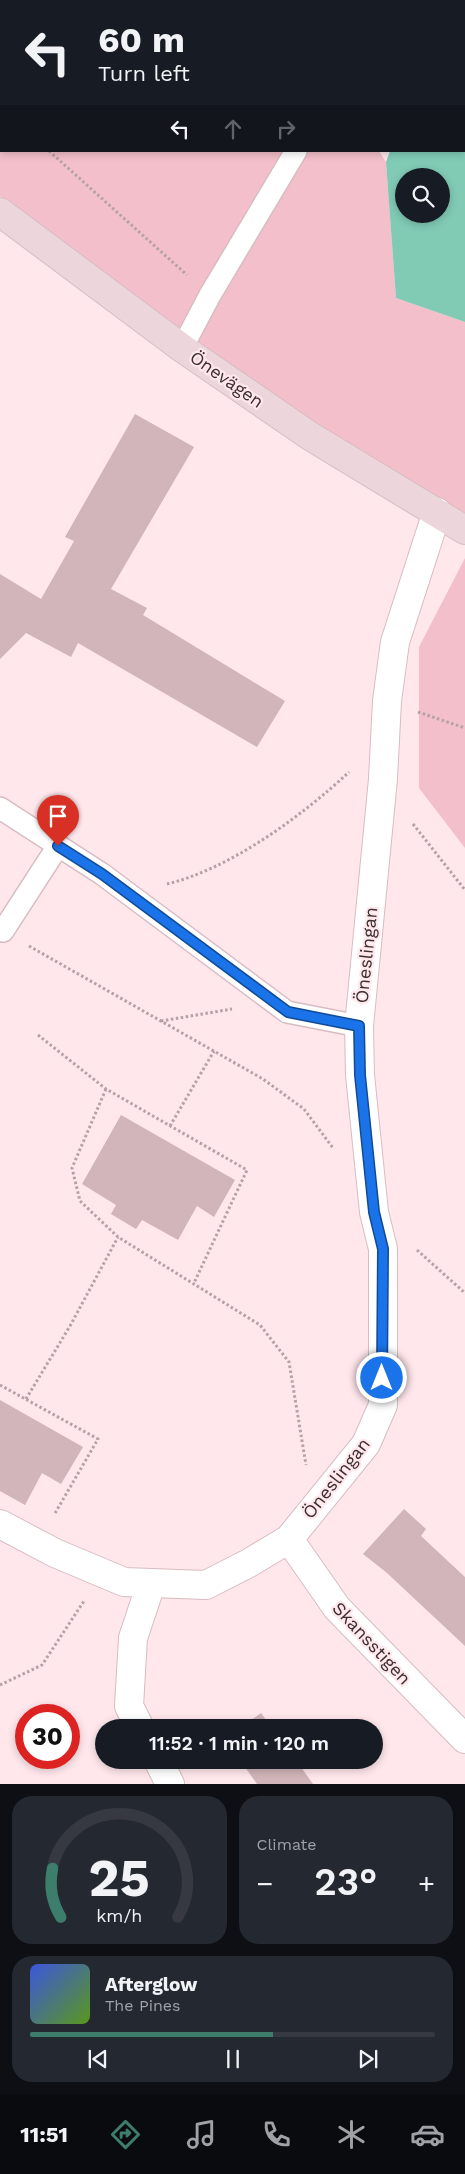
<!DOCTYPE html>
<meta charset="utf-8">
<style>
:root{--surface:#171b24;--page:#242831;--text:#f1f3f6;--muted:#9ea1a6;--line:#363941;--accent:#3d7d6b}
body{margin:0;font-family:"Work Sans",sans-serif;background:var(--page);color:var(--text);height:100vh;display:flex;flex-direction:column;font-size:19px;white-space:nowrap}
*{box-sizing:border-box;margin:0}
p{font-size:16px;color:var(--muted)}
.icon{flex:none;width:28px;height:28px;fill:none;stroke:currentColor;stroke-width:2;stroke-linecap:round;stroke-linejoin:round}
.map{position:relative;height:1784px;overflow:hidden}
.panel{display:flex;flex-direction:column;gap:12px;padding:12px;background:#0d0f14;flex:1}
.panel>*{flex:none}
.guide{position:absolute;left:0px;top:0px;width:465px;height:152px;box-shadow:0 2px 8px #0003;background:#171b24;color:var(--text);overflow:hidden}
.controls{position:absolute;left:395px;top:168px;display:grid;gap:10px}
.controls a{display:grid;place-items:center;width:55px;height:55px;border-radius:50%;background:var(--surface);box-shadow:0 2px 8px #0003;font-size:25px}
.speed{position:absolute;left:15px;top:1704px;display:flex;gap:10px;font-size:25px;font-weight:700;text-align:center}
.speed>*{display:grid;place-content:center;width:65px;height:65px;border-radius:50%;background:var(--surface);box-shadow:0 2px 8px #0003;line-height:1}
.speed .limit{border:8px solid #d22;background:#fff;color:#111}
.pin{position:absolute;display:grid;place-items:center;width:42px;height:42px;color:#fff;margin:-51px -21px;border-radius:50% 50% 50% 0;rotate:-45deg;box-shadow:0 0 5px #0007}
.pin .icon{rotate:45deg}
.me{position:absolute;width:55px;margin:-28px;rotate:0deg;stroke-linejoin:round;filter:drop-shadow(0 0 4px #0008)}
.turn{display:flex;align-items:center;gap:18px;height:105px;padding:0 15px;font-size:22px}
.turn .icon{width:65px;height:65px;stroke-width:2.5}
.turn b{display:block;font-size:35px;line-height:42px}
.lanes{display:flex;align-items:center;height:48px;padding:0 15px;background:#0003;justify-content:center;gap:25px;direction:ltr}
.lanes .off{opacity:.35}
.big{font-size:38px;font-weight:600;line-height:1.1}
.panel .tile{flex:1;display:flex;flex-direction:column;justify-content:center;gap:8px;min-width:0;padding:0 18px;border-radius:20px;background:var(--page)}
.panel .dial{align-items:center;gap:0}
.dial svg{height:130px;overflow:visible;fill:none;stroke:var(--line);stroke-width:7;stroke-linecap:round;text-anchor:middle}
.dial text{fill:var(--text);stroke:none}
.song{display:flex;align-items:center;gap:15px}
.cover{width:60px;height:60px;border-radius:8px;background:linear-gradient(135deg,hsl(230 70% 55%),hsl(90 70% 35%))}
.played{height:5px;border-radius:2px;background:linear-gradient(90deg,var(--accent) 60%,var(--line) 60%)}
.keys{display:flex;justify-content:space-around;direction:ltr}
.heat{display:flex;justify-content:space-between;align-items:center;font-size:28px;direction:ltr}
.panel .tiles{flex:1;display:grid;gap:12px;grid-template-columns:1fr 1fr}
.tile:last-child{grid-column:span 2}
.trip{position:absolute;left:95px;top:1719px;width:288px;height:50px;border-radius:25px;background:var(--surface);box-shadow:0 2px 8px #0003;font-weight:600;line-height:50px;text-align:center}
.dock{display:flex;height:80px;justify-content:space-around;align-items:center;background:#090b0e;color:var(--muted)}
.dock .icon{width:35px;height:35px}
.dock .selected{color:var(--accent)}
.dock b{font-size:22px;color:var(--text)}
.map>svg:first-child{display:block}
</style>
<div class="map">
<svg width="465" height="1784" viewBox="0 0 465 1784">
<rect width="100%" height="100%" fill="#ffe7ec"/>
<path fill="#f3bfca" d="M0,0L190,1H1V151H379L386,162L396,298L465,322V519L316,426L180,332L0,196Z
M465,558V848L419,788V647Z"/>
<path fill="#81cbb5" fill-rule="evenodd" d="M460,0H465V322L396,298L386,162L390,151H464V1ZM404,176H441V214H404Z"/>
<path fill="#d1b5ba" d="M135,414L194,447L111,589L147,608L143,615L285,701L257,747L78,643L71,657L26,633L0,659V574L41,599L74,541L65,537Z
M121,1115L235,1180L214,1217L197,1206L178,1240L142,1220L136,1229L111,1214L116,1205L82,1184Z
M0,1400L83,1447L61,1484L42,1473L25,1505L0,1491Z
M404,1509L426,1529L421,1536L465,1577V1646L387,1573L363,1554Z
M261,1713L272,1728H240Z
M240,1760H296L313,1784H257Z"/>
<g fill="none" stroke-linecap="round" stroke-linejoin="round">
<defs>
<path id="lane" d="M386,1L387,0
M182,348L210,295L296,151
M0,808L102,874L287,1012L359,1026
M3,931L58,846"/>
<path id="street" d="M0,1524L55,1553L124,1582L206,1585L249,1563L289,1539L366,1444L383,1405V1249L374,1212L360,1075L359,1026L383,779L387,701L395,642L437,512
M289,1539L337,1608L465,1739
M140,1728L129,1706L133,1638L151,1584
M158,1760L170,1784"/>
<path id="secondary" d="M0,212L182,348L310,436L465,530"/>
</defs>
<use href="#lane" stroke="#d8bcc2" stroke-width="24"/>
<use href="#street" stroke="#d8bcc2" stroke-width="30"/>
<use href="#secondary" stroke="#d8bcc2" stroke-width="30"/>
<path stroke="#b5a2a6" stroke-width="3" stroke-dasharray="2.5 2.5" stroke-linecap="butt" d="M43,1L44,0
M49,151L187,275
M418,712L465,728
M413,824L465,890
M167,884C230,869 302,816 349,772
M29,946L263,1079L304,1109L333,1148
M161,1021L232,1009
M38,1035L106,1089L247,1170L194,1283
M106,1089L72,1168L80,1201L118,1237L260,1325L289,1362L306,1465
M170,1126L214,1051
M417,1250L465,1293
M0,1385L98,1439L54,1515
M26,1399L70,1326L118,1237
M0,1685L42,1665L84,1601"/>
<use href="#lane" stroke="#fff" stroke-width="21"/>
<use href="#street" stroke="#fff" stroke-width="28"/>
<use href="#secondary" stroke="#edd6db" stroke-width="28"/>
</g>
<g fill="none" stroke-linecap="round" stroke-linejoin="round">
<defs>
<path id="route" d="M58,846L102,874L288,1012L359,1026L360,1075L374,1212L383,1249L382,1378"/>
</defs>
<use href="#route" stroke="#114b97" stroke-width="12"/>
<use href="#route" stroke="#1a73e8" stroke-width="9"/>
</g>
<g text-anchor="middle" dominant-baseline="central" stroke-width="4.5" stroke-linejoin="round" paint-order="stroke">
<g font-size="18" fill="#3a2f31" stroke="#ffe7ec">
<text transform="translate(227 379) rotate(35)">Önevägen</text>
<text transform="translate(366 955) rotate(-84)">Öneslingan</text>
<text transform="translate(336 1478) rotate(-52)">Öneslingan</text>
<text transform="translate(372 1643) rotate(47)">Skansstigen</text>
</g>
</g>
</svg>
<div class="controls">
<a><svg class="icon" aria-label="search" viewBox="0 0 24 24"><circle cx="10" cy="10" r="6"/><path d="M15 15l6 6"/></svg></a>
</div>
<div class="speed"><div class="limit">30</div></div>
<div class="pin" style="left:58px;top:846px;background:#d93025"><svg class="icon" aria-label="arrive" viewBox="0 0 24 24"><path d="M6 21V4h12l-3 4 3 4H6"/></svg></div>
<svg class="me" style="left:382px;top:1378px" viewBox="-20 -20 40 40"><circle r="17" fill="#1a73e8" stroke="#fff" stroke-width="3"/><path d="M0-11L8 9 0 5-8 9z" fill="#fff"/></svg>
<div class="trip">11:52 · 1 min · 120 m</div>
<div class="guide">
<div class="turn"><svg class="icon" aria-label="left" viewBox="0 0 24 24"><path d="M17 20v-9H6M10 6l-5 5 5 5"/></svg><div><b>60 m</b>Turn left</div></div>
<div class="lanes"><svg class="icon" aria-label="left" viewBox="0 0 24 24"><path d="M17 20v-9H6M10 6l-5 5 5 5"/></svg><svg class="icon off" aria-label="ahead" viewBox="0 0 24 24"><path d="M12 20V5M6 11l6-6 6 6"/></svg><svg class="icon off" aria-label="right" viewBox="0 0 24 24"><path d="M7 20v-9h11M14 6l5 5-5 5"/></svg></div>
</div>
</div>
<section class="panel">
<div class="tiles">
<div class="tile dial"><svg viewBox="0 0 100 80">
<path d="M14 69A42 42 0 1 1 86 69"/>
<path d="M14 69A42 42 0 0 1 9 39" stroke="#3d7d6b"/>
<text x="50" y="56" font-size="32" font-weight="700">25</text>
<text x="50" y="72" font-size="11">km/h</text>
</svg></div>
<div class="tile"><p>Climate</p>
<div class="heat"><a>−</a><b class="big">23°</b><a>+</a></div>
</div>
<div class="tile">
<div class="song"><i class="cover"></i><div><b>Afterglow</b><p>The Pines</p></div></div>
<div class="played"></div>
<div class="keys"><svg class="icon" aria-label="previous" viewBox="0 0 24 24"><path d="M18 5L8 12l10 7zM5 5v14"/></svg><svg class="icon" aria-label="pause" viewBox="0 0 24 24"><path d="M8 5v14M16 5v14"/></svg><svg class="icon" aria-label="next" viewBox="0 0 24 24"><path d="M6 5l10 7-10 7zM19 5v14"/></svg></div>
</div>
</div>
</section>
<nav class="dock">
<b>11:51</b>
<svg class="icon selected" aria-label="directions" viewBox="0 0 24 24"><path d="M12 3l9 9-9 9-9-9zM9 14v-3h6M13 9l2 2-2 2"/></svg>
<svg class="icon" aria-label="music" viewBox="0 0 24 24"><path d="M9 18V5l10-2v13"/><circle cx="6" cy="18" r="3"/><circle cx="16" cy="16" r="3"/></svg>
<svg class="icon" aria-label="phone" viewBox="0 0 24 24"><path d="M5 4h4l2 5-3 2q2 4 5 5l2-3 5 2v4C11 20 4 13 5 4z"/></svg>
<svg class="icon" aria-label="climate" viewBox="0 0 24 24"><path d="M12 3v18M4 7l16 10M4 17L20 7"/></svg>
<svg class="icon" aria-label="car" viewBox="0 0 24 24"><path d="M5 17H2v-5l4-1 3-4h7l3 4 3 1v5h-3M9 17h6M6 11h13"/><circle cx="7" cy="17" r="2"/><circle cx="17" cy="17" r="2"/></svg>
</nav>
